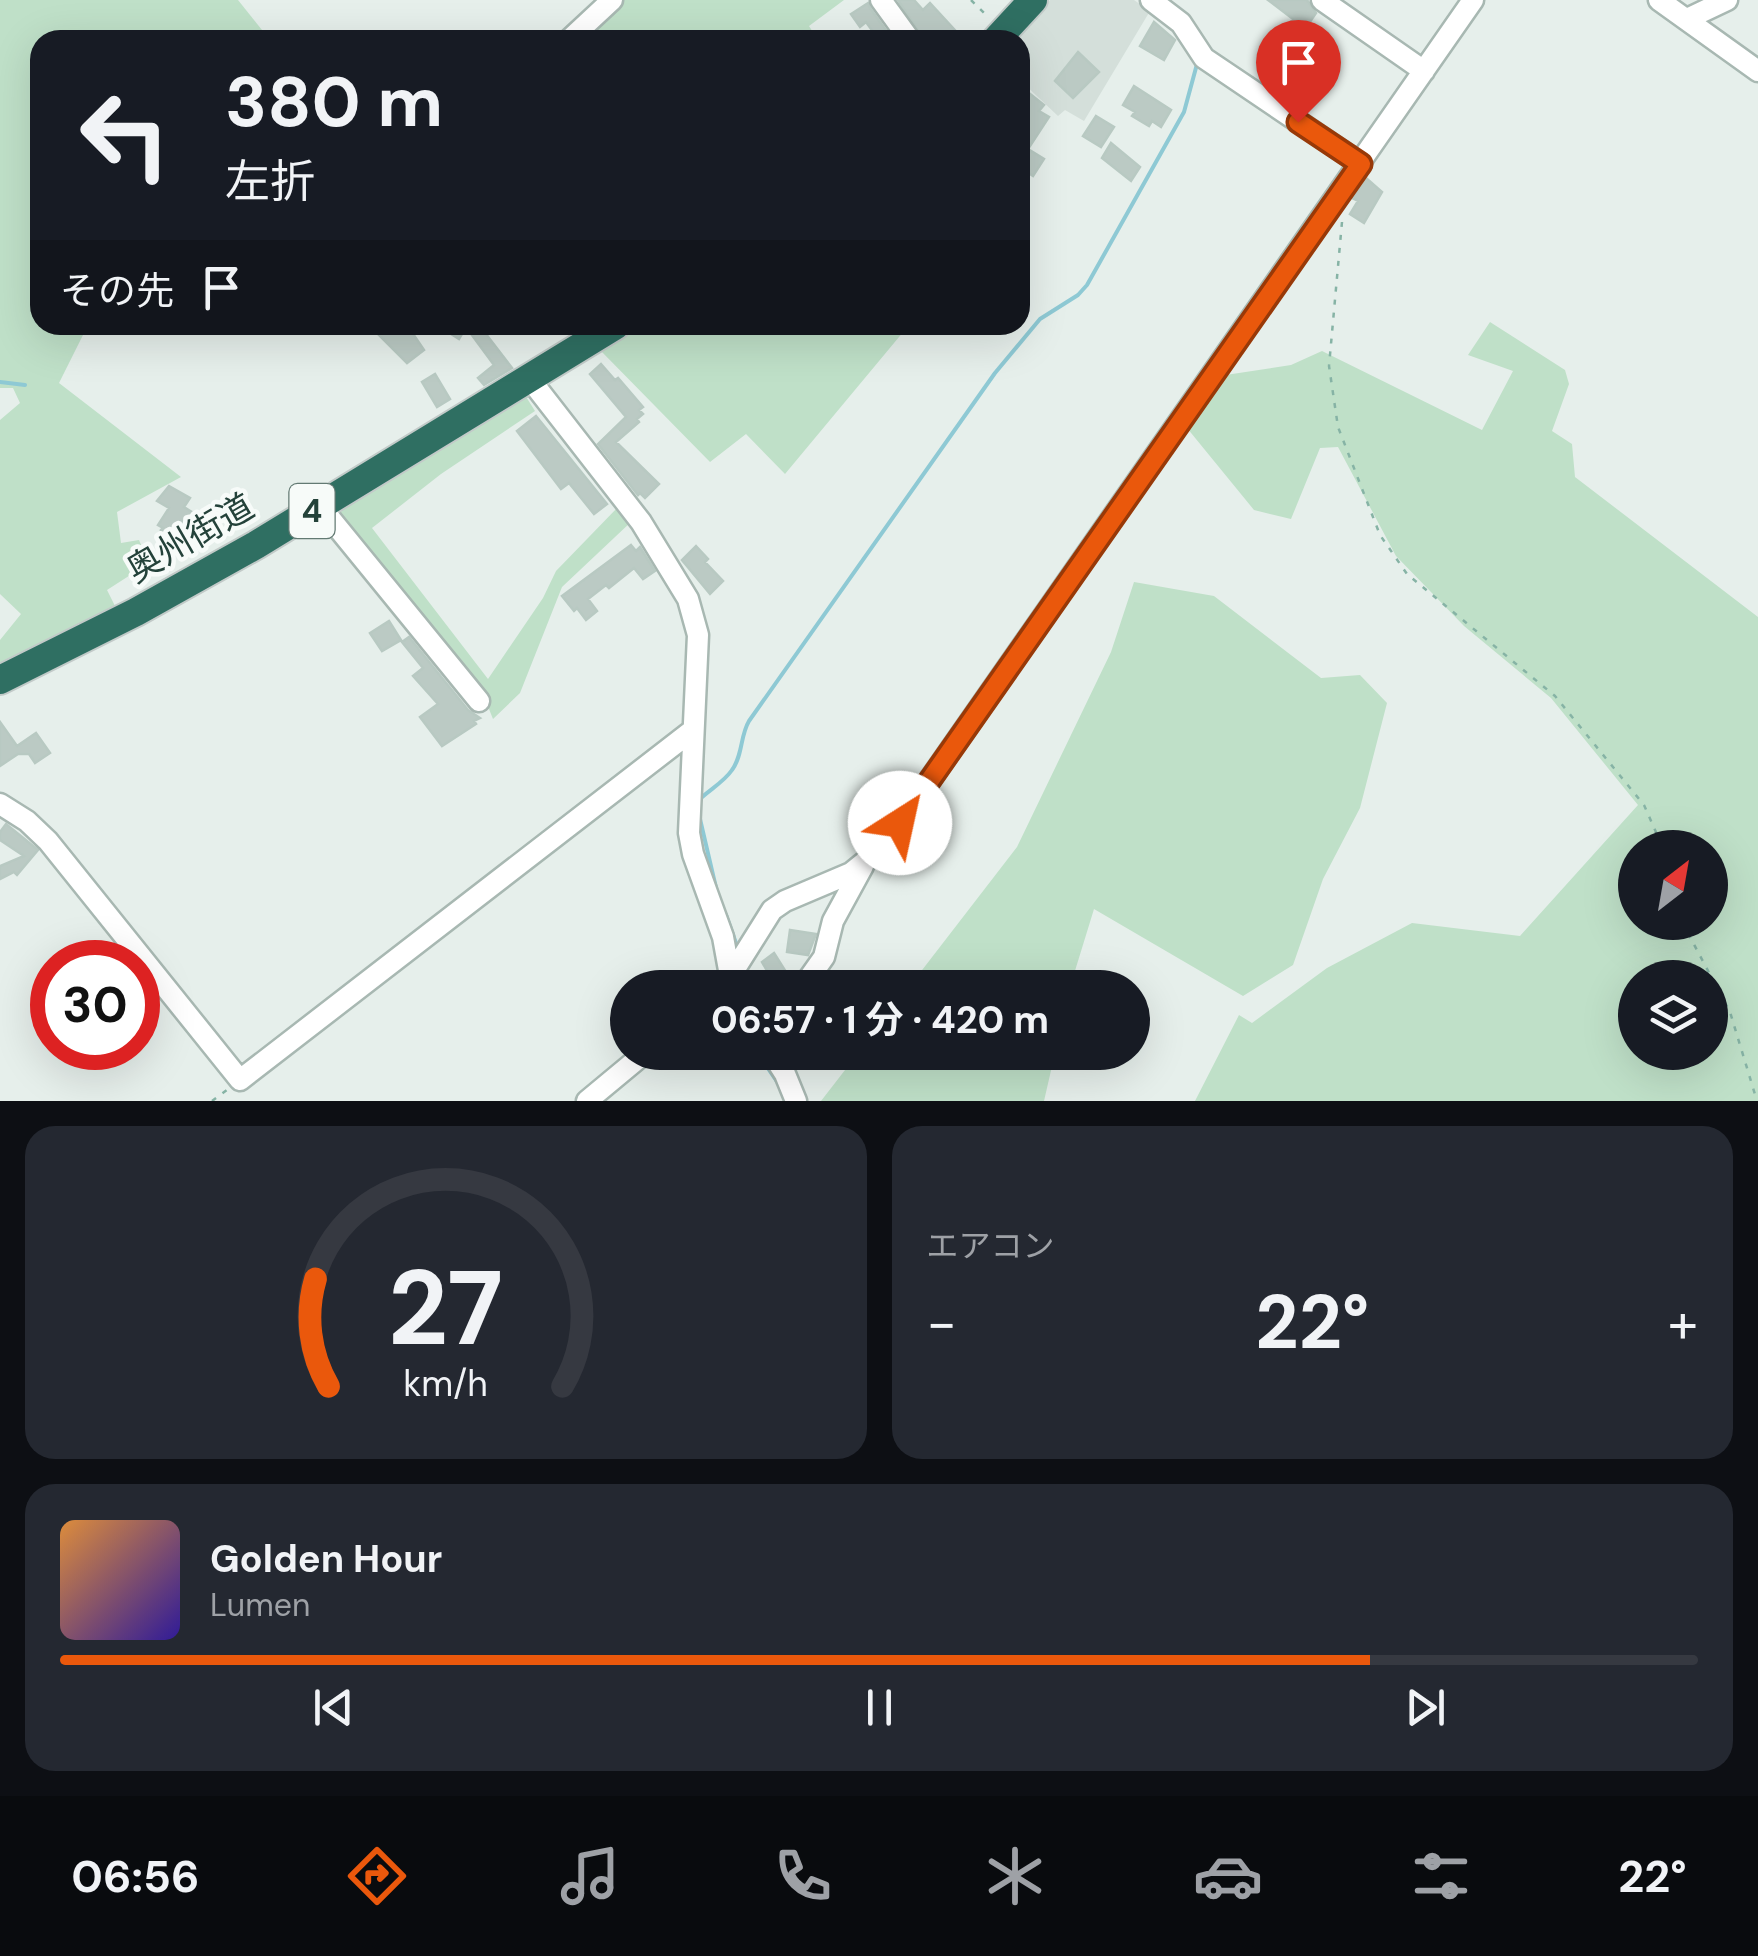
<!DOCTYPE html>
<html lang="ja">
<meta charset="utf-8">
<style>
:root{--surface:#171b24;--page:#242831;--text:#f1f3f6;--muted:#9ea1a6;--line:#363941;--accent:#ea580c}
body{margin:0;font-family:"DM Sans","Noto Sans JP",sans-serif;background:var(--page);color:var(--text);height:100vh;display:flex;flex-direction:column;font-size:38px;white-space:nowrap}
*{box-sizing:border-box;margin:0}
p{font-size:32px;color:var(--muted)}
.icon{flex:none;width:55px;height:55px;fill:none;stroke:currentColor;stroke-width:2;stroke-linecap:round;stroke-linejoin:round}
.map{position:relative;height:1101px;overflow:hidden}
.side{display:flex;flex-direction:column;gap:25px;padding:25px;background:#0d0f14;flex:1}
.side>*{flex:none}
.guide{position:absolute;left:30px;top:30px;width:1000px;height:305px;border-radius:30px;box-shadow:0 10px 40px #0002;background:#171b24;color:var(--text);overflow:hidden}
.needle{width:65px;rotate:31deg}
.tools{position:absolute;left:1618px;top:830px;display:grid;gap:20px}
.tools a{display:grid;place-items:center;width:110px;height:110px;border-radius:50%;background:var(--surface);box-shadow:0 10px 40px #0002;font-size:50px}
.speed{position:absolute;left:30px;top:940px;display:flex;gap:20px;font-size:50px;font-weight:700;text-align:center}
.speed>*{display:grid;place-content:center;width:130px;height:130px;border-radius:50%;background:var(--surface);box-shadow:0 10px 40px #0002;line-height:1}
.speed .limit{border:15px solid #d22;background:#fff;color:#111}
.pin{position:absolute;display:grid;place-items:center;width:85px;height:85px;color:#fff;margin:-102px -42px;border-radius:50% 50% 50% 0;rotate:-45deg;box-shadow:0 0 10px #0007}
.pin .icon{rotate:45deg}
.me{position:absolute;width:110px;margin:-55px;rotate:35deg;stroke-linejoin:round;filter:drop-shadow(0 0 8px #0008)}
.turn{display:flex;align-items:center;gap:35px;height:210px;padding:0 30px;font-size:45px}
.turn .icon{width:130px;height:130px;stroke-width:2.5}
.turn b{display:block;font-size:70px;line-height:85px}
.then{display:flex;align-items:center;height:95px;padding:0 30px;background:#0003;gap:20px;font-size:38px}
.big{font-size:75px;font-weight:700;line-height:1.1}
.side .card{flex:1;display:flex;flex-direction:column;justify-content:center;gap:15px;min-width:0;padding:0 35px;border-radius:30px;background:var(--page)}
.side .dial{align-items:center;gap:0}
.dial svg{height:260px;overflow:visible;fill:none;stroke:var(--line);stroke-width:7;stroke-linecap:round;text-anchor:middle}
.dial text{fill:var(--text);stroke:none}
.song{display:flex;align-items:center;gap:30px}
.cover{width:120px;height:120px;border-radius:15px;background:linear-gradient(135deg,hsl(30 70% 55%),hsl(250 70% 35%))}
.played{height:10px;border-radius:5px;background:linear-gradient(90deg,var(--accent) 80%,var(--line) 80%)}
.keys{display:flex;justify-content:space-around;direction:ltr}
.heat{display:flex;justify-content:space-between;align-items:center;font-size:55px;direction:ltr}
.side .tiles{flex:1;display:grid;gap:25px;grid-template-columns:1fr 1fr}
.card:last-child{grid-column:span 2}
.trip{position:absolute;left:610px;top:970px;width:540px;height:100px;border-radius:50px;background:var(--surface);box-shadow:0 10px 40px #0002;font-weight:700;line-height:100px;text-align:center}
.tab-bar{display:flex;height:160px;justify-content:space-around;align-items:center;background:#090b0e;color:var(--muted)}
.tab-bar .icon{width:70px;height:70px}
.tab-bar .current{color:var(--accent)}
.tab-bar b{font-size:45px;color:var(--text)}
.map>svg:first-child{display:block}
</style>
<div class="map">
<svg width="1758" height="1101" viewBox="0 0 1758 1101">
<rect width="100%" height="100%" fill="#e6efeb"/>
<path fill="#d4dfda" d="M1050,0H1134L1150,11L1084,121L1065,110L1058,116L1020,80V40H1011Z"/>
<path fill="#bfe0c8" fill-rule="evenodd" d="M0,0H238L270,40H40V325H88L59,383L181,477L117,512L121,543L139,540L149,563L107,590L116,608L0,667V640L21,614L0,594V420L20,403L13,388H0Z
M597,0H844L809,26L818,40H553Z
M1490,322L1565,370L1569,384L1552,431L1572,444L1575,477L1758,617V1101H1195L1239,1015L1252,1023L1327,968L1412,923L1520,936L1638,805L1551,698L1464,626L1396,556L1338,447L1320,448L1291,519L1254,510L1187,428L1219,376L1291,365L1322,351L1482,430L1513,371L1468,355ZM1635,848H1710V922H1635ZM1635,978H1710V1052H1635Z
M643,325H909L785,474L746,434L710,462L601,351Z
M523,392L535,411L441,474L372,528L488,679L543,598L556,571L619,506L632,521L562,587L520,693L493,719L487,704L329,516Z
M1134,582L1214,596L1321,678L1360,675L1387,703L1360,808L1323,879L1293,965L1243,996L1094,909L1070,987H909L1017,847L1111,652Z
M859,1052H1055V1053L1044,1101H821Z"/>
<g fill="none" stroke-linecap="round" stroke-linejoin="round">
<path stroke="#8ec9d4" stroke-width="4" d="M0,382L25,385
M700,799C709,790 724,782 732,770C743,755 740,736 749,721L995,373L1040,319L1078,295L1087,285L1184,112L1197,64
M700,819L717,892
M726,915L737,946
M757,1052L780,1086"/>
</g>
<path fill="#bbcac4" stroke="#b8c9c2" stroke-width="2.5" d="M898,0H914L923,10L930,3L964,40H924Z
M1268,0H1307L1316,13L1303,32L1290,23L1293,19Z
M868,3L870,8L893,40H879L866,22L860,27L851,14Z
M1154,22L1175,40L1164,60L1140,46Z
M1078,52L1099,72L1073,98L1055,81Z
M1020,86L1044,105L1039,111L1049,117L1028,149L1044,159L1033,176L1020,167Z
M1134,86L1171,110L1161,127L1152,121L1149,126L1132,116L1135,112L1123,105Z
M1096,116L1114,127L1101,147L1083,136Z
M1111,143L1140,167L1131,181L1102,158Z
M1366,178L1382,192L1364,223L1350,214L1358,201L1352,198Z
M390,325H407L424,350L407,363L379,335Z
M437,325H479L512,368L484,385L478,378L494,365L466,327L459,339Z
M601,364L615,380L618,378L643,407L639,410L643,414L637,419L639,422L616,442L659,484L645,498L640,493L638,495L598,444L626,417L590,374Z
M435,374L450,399L437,407L422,382Z
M536,416L607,504L594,514L569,483L561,489L517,431Z
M169,486L190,498L184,507L201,518L197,525L203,529L197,538L177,527L171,537L161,530L163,528L158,525L169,508L157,501Z
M631,545L636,551L640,547L655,571L643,579L634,568L609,588L606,585L588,599L597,611L586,620L577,608L574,611L562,596Z
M696,546L708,559L705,562L723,581L710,594L682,560Z
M389,621L401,640L382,651L370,633Z
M409,637L468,710L480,718L474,721L476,724L442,746L420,717L438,704L413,676L423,668L402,642Z
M0,722L17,746L36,733L50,753L35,763L29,754H18L0,766Z
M6,824L38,850L17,875L14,872L0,879V866L24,856L0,840V832Z
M790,930L816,934L808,955L787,952Z
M774,953L791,980L788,988H777L762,962Z"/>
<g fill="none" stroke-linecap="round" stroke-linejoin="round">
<defs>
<path id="minor" d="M881,0L910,40
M1151,0L1181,23L1204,58L1361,164
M1322,0L1424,71
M1659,0L1758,71
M1687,19L1727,0
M569,40L612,0
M529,378L641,522L688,599L698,635L689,833L693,854L723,937L731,981
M320,506L479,701
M0,804L27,821L48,841L240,1080L693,730
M723,988L772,910L785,901L851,873L883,847L1473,0
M802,988L824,957L833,921L863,866
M771,1052L785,1074L796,1101
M587,1101L646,1052"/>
<path id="highway" d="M996,40L1033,0
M0,680L136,612L256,545L616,325"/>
</defs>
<use href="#minor" stroke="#a8b8b2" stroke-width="25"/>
<use href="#highway" stroke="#c2cac8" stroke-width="32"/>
<path stroke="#86b3a5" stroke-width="2.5" stroke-dasharray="5 8" stroke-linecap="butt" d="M971,0L987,16
M1342,222L1329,366L1338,427L1380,535L1407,574L1555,696L1644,805L1663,848
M1682,922L1730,1012L1757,1101
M212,1101L227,1090"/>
<use href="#minor" stroke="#fff" stroke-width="20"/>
<use href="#highway" stroke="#2f6f62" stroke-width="28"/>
</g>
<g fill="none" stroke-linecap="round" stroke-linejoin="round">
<defs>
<path id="route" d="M900,823L1361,164L1298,122"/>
</defs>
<use href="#route" stroke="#983908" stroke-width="25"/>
<use href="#route" stroke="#ea580c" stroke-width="18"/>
</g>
<g text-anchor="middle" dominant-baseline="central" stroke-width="9" stroke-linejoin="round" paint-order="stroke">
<rect fill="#f7fbf9" stroke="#637a73" stroke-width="2.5" x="289.5" y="484" width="45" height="54" rx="8"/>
<g font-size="32" font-weight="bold" fill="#24423a">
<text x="312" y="511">4</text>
</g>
<g font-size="35" fill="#24423a" stroke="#f7fbf9">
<text transform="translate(190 538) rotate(-30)">奥州街道</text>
</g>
</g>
</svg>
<div class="tools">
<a><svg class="needle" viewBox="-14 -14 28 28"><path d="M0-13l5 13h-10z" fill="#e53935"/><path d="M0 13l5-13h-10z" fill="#9ea1a6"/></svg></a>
<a><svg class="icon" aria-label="layers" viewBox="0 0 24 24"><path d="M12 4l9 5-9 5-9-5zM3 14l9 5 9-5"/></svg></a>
</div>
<div class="speed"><div class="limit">30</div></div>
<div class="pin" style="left:1298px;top:122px;background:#d93025"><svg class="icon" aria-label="arrive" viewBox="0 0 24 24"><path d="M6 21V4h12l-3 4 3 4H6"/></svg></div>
<svg class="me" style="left:900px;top:823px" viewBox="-20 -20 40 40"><circle r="19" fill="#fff"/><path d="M0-13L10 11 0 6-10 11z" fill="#ea580c"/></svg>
<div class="trip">06:57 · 1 分 · 420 m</div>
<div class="guide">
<div class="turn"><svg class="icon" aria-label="left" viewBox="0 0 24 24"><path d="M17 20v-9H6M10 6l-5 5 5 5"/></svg><div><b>380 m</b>左折</div></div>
<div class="then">その先<svg class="icon" aria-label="arrive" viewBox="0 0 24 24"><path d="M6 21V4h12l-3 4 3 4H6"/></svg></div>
</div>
</div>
<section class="side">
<div class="tiles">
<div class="card dial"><svg viewBox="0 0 100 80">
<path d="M14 69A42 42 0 1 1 86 69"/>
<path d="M14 69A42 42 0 0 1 10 36" stroke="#ea580c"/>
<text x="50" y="56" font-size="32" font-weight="700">27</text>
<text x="50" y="72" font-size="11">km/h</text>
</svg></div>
<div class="card"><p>エアコン</p>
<div class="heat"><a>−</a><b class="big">22°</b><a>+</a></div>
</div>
<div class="card">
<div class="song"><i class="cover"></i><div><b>Golden Hour</b><p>Lumen</p></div></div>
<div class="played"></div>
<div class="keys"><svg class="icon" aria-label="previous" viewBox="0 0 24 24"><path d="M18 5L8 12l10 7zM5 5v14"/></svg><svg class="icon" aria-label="pause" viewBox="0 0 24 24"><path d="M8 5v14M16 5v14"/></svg><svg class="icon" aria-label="next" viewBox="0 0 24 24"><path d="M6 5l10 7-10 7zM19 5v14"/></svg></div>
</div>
</div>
</section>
<nav class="tab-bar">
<b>06:56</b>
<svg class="icon current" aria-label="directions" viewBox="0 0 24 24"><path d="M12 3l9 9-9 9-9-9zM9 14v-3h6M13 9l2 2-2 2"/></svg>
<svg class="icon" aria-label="music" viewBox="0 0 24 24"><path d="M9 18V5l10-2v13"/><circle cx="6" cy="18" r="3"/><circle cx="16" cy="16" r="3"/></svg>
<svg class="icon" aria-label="phone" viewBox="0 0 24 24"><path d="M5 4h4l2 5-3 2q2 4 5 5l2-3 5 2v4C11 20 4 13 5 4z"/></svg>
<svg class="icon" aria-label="climate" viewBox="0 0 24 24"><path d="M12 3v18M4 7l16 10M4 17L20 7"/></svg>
<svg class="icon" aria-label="car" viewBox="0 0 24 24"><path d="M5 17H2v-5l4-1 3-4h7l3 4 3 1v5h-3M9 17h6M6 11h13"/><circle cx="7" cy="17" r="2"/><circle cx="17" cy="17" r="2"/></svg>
<svg class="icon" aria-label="filters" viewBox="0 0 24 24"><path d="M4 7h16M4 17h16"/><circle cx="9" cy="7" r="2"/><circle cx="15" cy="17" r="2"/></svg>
<b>22°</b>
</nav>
